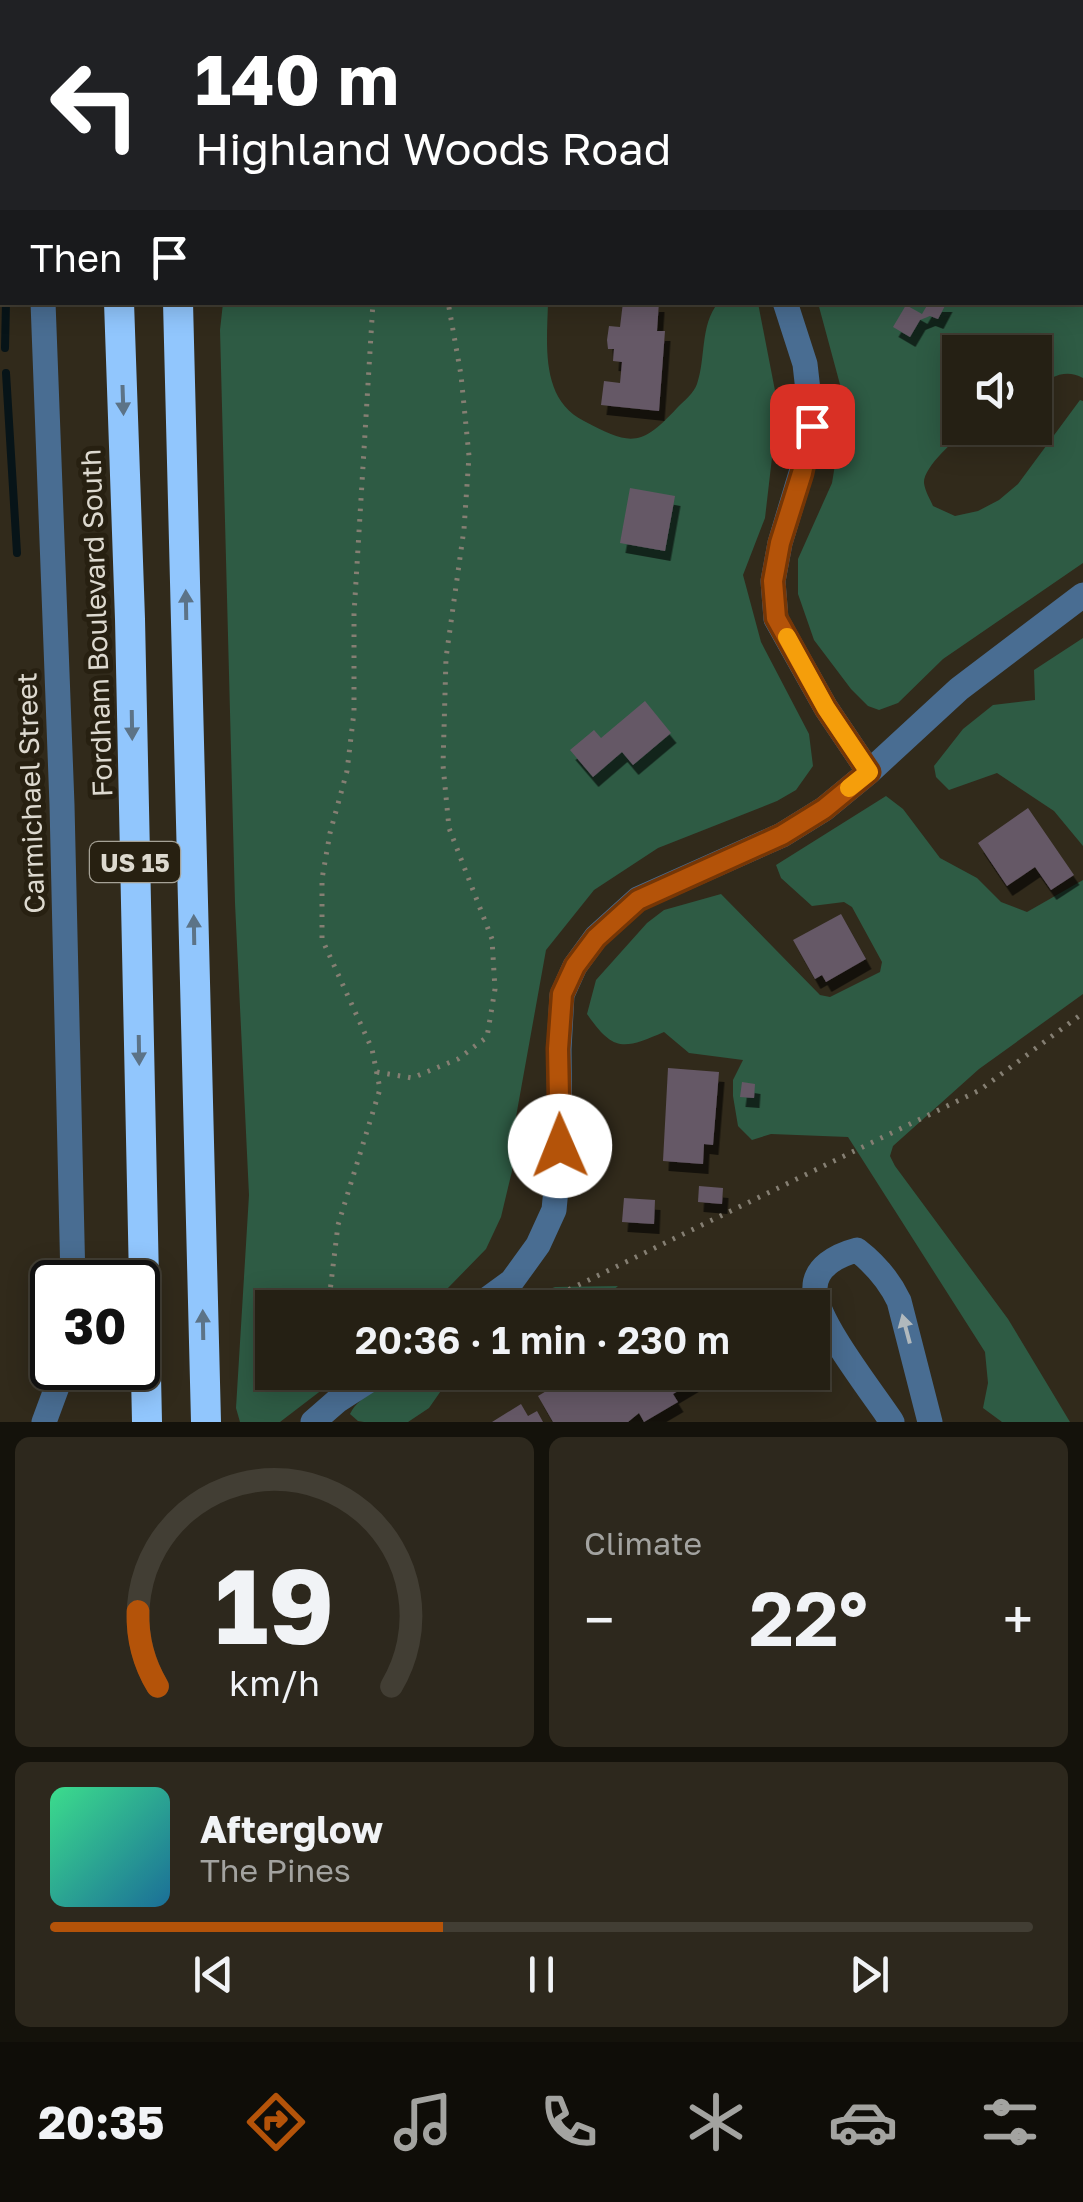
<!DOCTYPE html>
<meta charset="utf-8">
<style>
:root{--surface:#252014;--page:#2d281d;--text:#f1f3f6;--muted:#a3a3a0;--line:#423e34;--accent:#b45309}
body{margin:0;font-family:"Golos Text",sans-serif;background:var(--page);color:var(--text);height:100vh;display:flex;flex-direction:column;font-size:38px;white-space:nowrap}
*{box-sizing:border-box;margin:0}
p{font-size:32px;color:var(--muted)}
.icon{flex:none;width:55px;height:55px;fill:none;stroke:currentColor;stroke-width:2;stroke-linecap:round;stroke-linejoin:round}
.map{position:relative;height:1422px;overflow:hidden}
.side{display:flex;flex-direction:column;gap:15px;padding:15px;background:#14120b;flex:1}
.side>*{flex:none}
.guide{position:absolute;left:0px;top:0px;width:1085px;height:305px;box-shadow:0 5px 25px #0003,0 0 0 2px var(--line);background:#202124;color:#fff;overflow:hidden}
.fabs{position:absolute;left:942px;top:335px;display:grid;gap:20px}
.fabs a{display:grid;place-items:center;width:110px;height:110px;border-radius:0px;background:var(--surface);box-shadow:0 5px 25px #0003,0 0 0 2px var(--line);font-size:50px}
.speed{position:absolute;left:30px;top:1260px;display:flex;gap:20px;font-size:50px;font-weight:700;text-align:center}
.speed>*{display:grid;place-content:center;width:130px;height:130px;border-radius:50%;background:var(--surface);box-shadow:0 5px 25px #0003,0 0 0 2px var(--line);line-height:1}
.speed .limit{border:5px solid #111;border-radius:15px;background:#fff;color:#111}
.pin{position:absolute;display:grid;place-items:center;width:85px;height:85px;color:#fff;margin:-42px;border-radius:20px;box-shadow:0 5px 15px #0006}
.me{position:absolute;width:110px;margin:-55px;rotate:359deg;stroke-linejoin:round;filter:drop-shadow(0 0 8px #0008)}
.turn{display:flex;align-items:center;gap:35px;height:210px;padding:0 30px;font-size:45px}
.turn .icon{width:130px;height:130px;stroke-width:2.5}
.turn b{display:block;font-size:70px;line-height:85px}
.then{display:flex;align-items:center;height:95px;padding:0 30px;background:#0003;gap:20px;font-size:38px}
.big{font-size:75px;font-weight:600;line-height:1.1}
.side .widget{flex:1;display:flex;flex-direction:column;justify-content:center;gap:15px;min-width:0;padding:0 35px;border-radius:15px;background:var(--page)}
.side .dial{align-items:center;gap:0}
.dial svg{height:260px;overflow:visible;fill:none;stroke:var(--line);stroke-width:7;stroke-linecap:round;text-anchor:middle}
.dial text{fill:var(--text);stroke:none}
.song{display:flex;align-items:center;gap:30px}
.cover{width:120px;height:120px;border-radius:15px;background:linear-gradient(135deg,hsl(150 70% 55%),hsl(200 70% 35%))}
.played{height:10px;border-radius:5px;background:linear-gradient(90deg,var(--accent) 40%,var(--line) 40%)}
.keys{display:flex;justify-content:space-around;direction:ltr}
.heat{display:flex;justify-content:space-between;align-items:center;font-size:55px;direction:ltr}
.side .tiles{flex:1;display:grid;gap:15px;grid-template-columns:1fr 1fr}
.widget:last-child{grid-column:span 2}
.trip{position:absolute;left:255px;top:1290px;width:575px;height:100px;border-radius:0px;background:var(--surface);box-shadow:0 5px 25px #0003,0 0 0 2px var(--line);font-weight:600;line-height:100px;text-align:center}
.tabs{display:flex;height:160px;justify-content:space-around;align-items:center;background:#0f0d08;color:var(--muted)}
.tabs .icon{width:70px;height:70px}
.tabs .active{color:var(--accent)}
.tabs b{font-size:45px;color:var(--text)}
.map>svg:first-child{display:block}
</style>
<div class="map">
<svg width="1083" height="1422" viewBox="0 0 1083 1422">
<defs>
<filter id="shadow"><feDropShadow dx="5.5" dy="10" stdDeviation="0" flood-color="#0009"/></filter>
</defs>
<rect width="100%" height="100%" fill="#312a1b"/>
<path fill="#2e5b44" d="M216,0H640L639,2H216Z
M1083,190V378C1064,368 1052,378 1035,386V352H960V428H969C957,438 923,467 924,483C925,491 930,499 933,506L955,516L978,511L999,500L1018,484L1080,400L1083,401V563L943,659L898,703L879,710L868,706L851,689L814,640L798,594V559L832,483L845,403L818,303L1082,302Z
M223,303H548C547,344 540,399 584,421C630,445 640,448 677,408C684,401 694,393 697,384C706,358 700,325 718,303H758L778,406L765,518L743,575L761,642L809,734L813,766L796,790L777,801L658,848L594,890L546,950L514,1128L512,1171L501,1217L486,1249L447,1289L425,1307L272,1308V1372L344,1373L280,1422H240L236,1408L249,1195L235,903L220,330Z
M1083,638V846L1054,811L997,773L949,790L936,777L934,766L963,729L993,705L1035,700L1034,670Z
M886,796L903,809L940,858L977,878L1001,902L1027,912L1083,880V994L979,1069L893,1146L890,1156L895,1166L1008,1319L1070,1422H1002L983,1408L988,1383L985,1352L848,1137L771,1134L752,1140L738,1126L733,1096V1080L743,1060L689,1053L664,1032C624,1049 614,1053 587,1014L596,980L647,923L664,910L721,894L820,995L830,997L880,972L882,962L852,907L844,902L812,906L781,878L776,865Z
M618,1286L594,1307H515L536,1294L555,1287Z
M412,1373H466L445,1385L429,1408L408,1422H364L358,1421L350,1414C360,1393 392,1383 412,1373Z"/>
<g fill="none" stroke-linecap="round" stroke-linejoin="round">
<path stroke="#071418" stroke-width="8" d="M5,348L6,302
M6,373L17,553"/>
</g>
<path fill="#655866" filter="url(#shadow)" d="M623,302H659L657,331H665L659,411L601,405L604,381L620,383L622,362L613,361L614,349H608L607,340L609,326L620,327Z
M929,302H947L938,319L930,316L920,320L910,337L893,327L906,305L922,314Z
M630,488L675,496L665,551L620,543Z
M645,701L671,733L633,765L622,752L593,777L570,750L594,730L601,738Z
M1028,808L1074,875L1051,890L1035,867L1007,886L978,843Z
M841,914L866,959L826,982L822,975L815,979L793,940Z
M668,1068L719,1072L713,1145L704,1144L703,1164L663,1161Z
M742,1082L755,1084L754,1098L740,1097Z
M699,1186L723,1188L722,1204L698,1202Z
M624,1198L655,1200L654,1224L622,1222Z
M576,1372H624L635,1391L654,1379L650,1372H710L673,1394L678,1402L644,1422L639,1413L628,1422H553L538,1396L553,1387L551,1385L571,1373L572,1375Z
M521,1404L528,1416L537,1411L543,1422H492Z"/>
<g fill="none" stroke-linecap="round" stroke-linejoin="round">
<path stroke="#857f73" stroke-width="5" stroke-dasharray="2.5 8" stroke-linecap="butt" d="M406,0L407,2
M469,0V2
M377,1072L412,1078L458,1059L487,1037L495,989L492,939L449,828L443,765L446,658L464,529L469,456L461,375L448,302
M328,1308L338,1225L380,1089L372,1049L322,939V879L330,833L347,771L354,712V614L373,302
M531,1308L980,1090L1083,1013"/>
<path stroke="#496d92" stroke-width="25" d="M39,0V2
M984,2L987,0
M0,43H2
M43,302L62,805L73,1282
M785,302L805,364L812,426L801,473L780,543L773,581L776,619L826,708L869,772L959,689L1083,595
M475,1308L512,1281L538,1245L554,1210L560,1146L559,1049L562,995L575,966L596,937L638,899L782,835L824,809L869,772
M44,1422L64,1368
M313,1422L337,1401L382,1372
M892,1422C873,1393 817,1323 815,1291C813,1267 838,1255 857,1250C875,1264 889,1280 899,1301L930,1422"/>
<path stroke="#91c6fd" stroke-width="30" d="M110,0V2
M170,0V2
M119,302L130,619L147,1422
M178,302L206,1422"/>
</g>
<defs><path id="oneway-solid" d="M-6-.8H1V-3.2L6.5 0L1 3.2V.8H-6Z" transform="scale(2.5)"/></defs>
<g fill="#5c7387">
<use href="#oneway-solid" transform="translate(123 400) rotate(88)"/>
<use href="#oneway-solid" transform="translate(186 605) rotate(-91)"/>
<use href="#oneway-solid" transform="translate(132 725) rotate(89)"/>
<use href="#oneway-solid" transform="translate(194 930) rotate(-91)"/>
<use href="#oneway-solid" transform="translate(139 1050) rotate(89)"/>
<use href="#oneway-solid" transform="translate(203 1325) rotate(-91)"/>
</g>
<use fill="#b1b9bd" href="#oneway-solid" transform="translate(906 1329) rotate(-105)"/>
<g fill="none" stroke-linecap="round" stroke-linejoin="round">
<defs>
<path id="route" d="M560,1146L558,1049L562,994L575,966L596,938L638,900L782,835L824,809L869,772L826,708L776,618L773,581L780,543L802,473L812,426"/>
</defs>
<use href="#route" stroke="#753606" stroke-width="25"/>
<use href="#route" stroke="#b45309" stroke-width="18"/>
<path stroke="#f59e0b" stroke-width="18" d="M787,637L826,708L869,772L849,788"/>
</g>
<g text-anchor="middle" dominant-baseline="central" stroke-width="10" stroke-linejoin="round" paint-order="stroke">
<rect fill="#272011" stroke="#a6a296" stroke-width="2.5" x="90" y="842" width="90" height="40" rx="8"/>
<g font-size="25" font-weight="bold" fill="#ddd9cf">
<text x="135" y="862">US 15</text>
</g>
<g font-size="28" fill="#ddd9cf" stroke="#272011">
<text transform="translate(96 623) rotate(-92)">Fordham Boulevard South</text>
<text transform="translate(30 793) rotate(-92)">Carmichael Street</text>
</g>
</g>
</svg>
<div class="fabs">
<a><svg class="icon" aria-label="sound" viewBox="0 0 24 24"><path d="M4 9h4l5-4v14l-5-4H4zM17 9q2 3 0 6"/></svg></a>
</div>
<div class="speed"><div class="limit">30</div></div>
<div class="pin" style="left:812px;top:426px;background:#d93025"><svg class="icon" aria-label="arrive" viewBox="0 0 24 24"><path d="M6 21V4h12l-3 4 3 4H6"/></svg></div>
<svg class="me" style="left:560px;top:1146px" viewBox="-20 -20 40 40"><circle r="19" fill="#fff"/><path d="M0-13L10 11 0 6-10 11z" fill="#b45309"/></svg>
<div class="trip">20:36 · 1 min · 230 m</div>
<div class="guide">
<div class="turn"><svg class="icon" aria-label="left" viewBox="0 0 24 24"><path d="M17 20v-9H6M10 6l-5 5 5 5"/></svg><div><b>140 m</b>Highland Woods Road</div></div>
<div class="then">Then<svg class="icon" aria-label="arrive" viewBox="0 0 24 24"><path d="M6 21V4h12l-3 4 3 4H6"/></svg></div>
</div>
</div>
<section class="side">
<div class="tiles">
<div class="widget dial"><svg viewBox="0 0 100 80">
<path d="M14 69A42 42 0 1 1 86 69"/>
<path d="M14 69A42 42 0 0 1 8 46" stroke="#b45309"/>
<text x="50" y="56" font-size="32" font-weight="700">19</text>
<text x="50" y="72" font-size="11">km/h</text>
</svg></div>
<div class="widget"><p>Climate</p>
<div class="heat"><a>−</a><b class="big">22°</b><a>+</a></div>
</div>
<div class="widget">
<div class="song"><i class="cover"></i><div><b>Afterglow</b><p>The Pines</p></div></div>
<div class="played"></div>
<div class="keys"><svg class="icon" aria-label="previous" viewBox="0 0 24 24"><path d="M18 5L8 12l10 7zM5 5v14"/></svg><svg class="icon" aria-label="pause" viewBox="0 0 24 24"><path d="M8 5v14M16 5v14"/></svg><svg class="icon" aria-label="next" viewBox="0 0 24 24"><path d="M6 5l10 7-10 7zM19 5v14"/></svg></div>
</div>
</div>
</section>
<nav class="tabs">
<b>20:35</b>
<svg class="icon active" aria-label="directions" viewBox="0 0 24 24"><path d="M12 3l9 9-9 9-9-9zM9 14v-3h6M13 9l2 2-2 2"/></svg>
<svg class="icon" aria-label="music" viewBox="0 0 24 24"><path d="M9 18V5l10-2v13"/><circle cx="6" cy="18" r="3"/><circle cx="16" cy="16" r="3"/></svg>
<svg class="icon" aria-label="phone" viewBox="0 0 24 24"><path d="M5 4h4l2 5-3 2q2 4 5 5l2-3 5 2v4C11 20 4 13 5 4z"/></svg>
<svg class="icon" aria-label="climate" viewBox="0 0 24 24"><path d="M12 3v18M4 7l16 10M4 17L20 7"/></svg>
<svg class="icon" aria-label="car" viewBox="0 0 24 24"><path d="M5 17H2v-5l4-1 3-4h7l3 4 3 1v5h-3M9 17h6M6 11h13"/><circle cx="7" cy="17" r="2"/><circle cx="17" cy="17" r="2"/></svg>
<svg class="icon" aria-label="filters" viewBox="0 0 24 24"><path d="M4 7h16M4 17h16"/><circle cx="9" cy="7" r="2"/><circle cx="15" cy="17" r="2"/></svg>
</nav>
